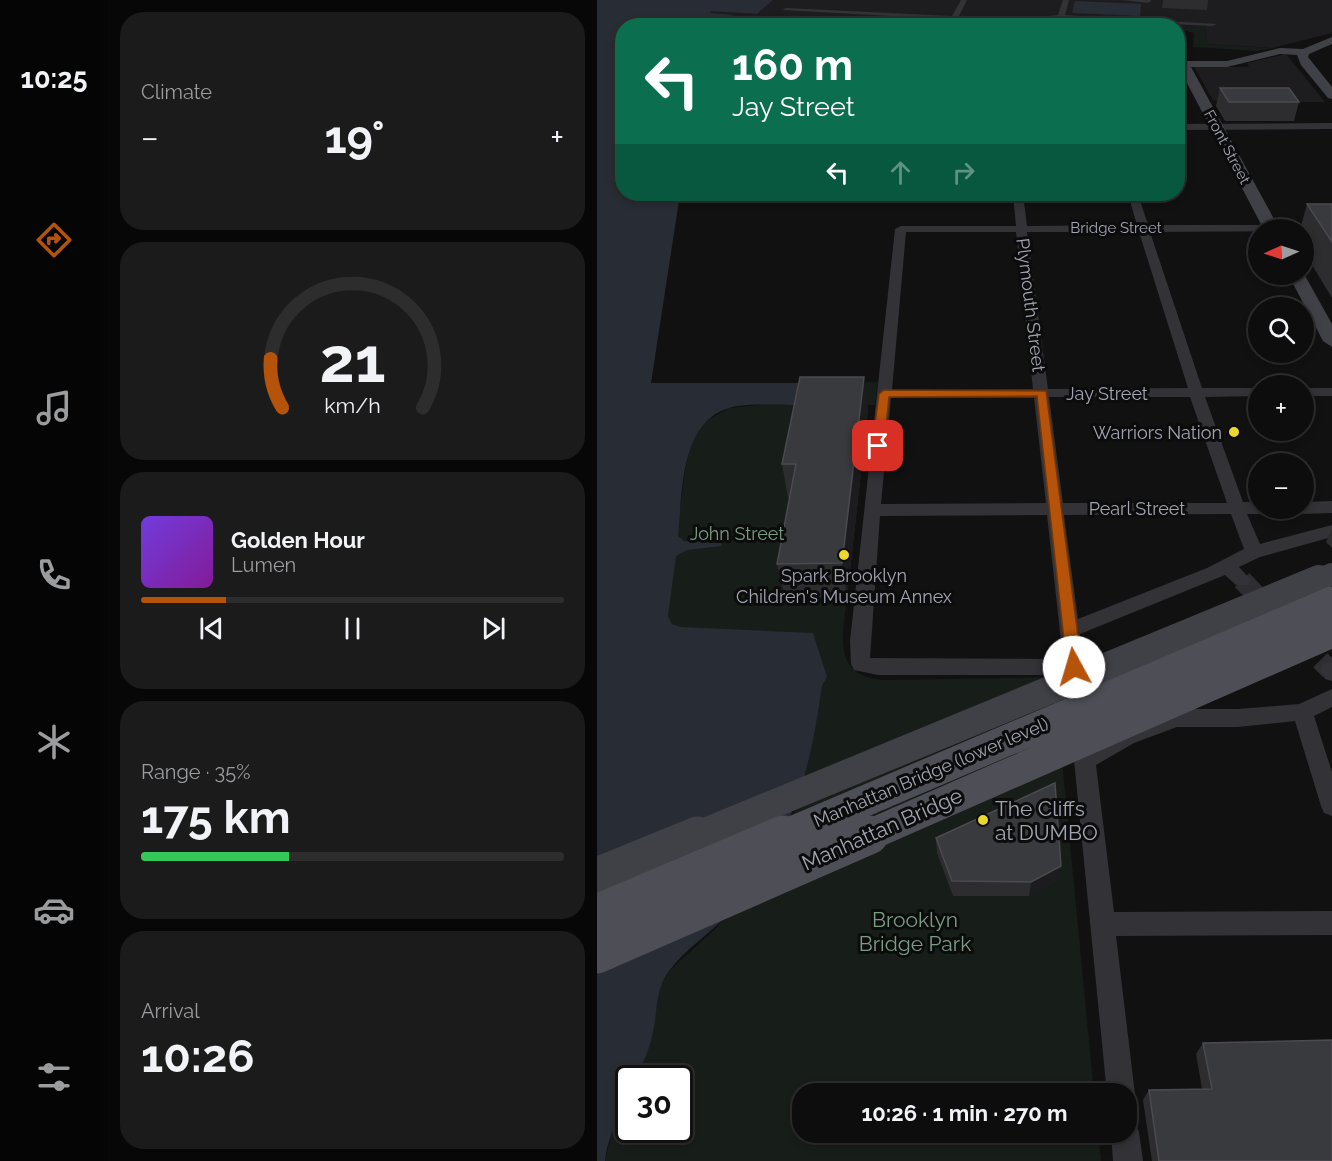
<!DOCTYPE html>
<meta charset="utf-8">
<style>
:root{--surface:#0d0d0e;--page:#1b1b1c;--text:#f1f3f6;--muted:#9a9c9e;--line:#2d2d2e;--accent:#b45309}
body{margin:0;font-family:Raleway,sans-serif;background:var(--page);color:var(--text);height:100vh;display:flex;flex-direction:column;font-size:22px;white-space:nowrap}
*{box-sizing:border-box;margin:0}
p{font-size:20px;color:var(--muted)}
.icon{flex:none;width:33px;height:33px;fill:none;stroke:currentColor;stroke-width:2;stroke-linecap:round;stroke-linejoin:round}
.map{position:relative;flex:1;overflow:hidden}
.sheet{display:flex;flex-direction:column;gap:12px;padding:12px;background:#070708;width:489px}
.sheet>*{flex:none}
.banner{position:absolute;left:18px;top:18px;width:570px;height:183px;border-radius:24px;box-shadow:0 3px 9px #0003,0 0 0 2px var(--line);background:#0b6e4f;color:#fff;overflow:hidden}
.needle{width:39px;rotate:267deg}
.buttons{position:absolute;left:651px;top:219px;display:grid;gap:12px}
.buttons a{display:grid;place-items:center;width:66px;height:66px;border-radius:50%;background:var(--surface);box-shadow:0 3px 9px #0003,0 0 0 2px var(--line);font-size:30px}
.speed{position:absolute;left:18px;top:1065px;display:flex;gap:12px;font-size:30px;font-weight:700;text-align:center}
.speed>*{display:grid;place-content:center;width:78px;height:78px;border-radius:50%;background:var(--surface);box-shadow:0 3px 9px #0003,0 0 0 2px var(--line);line-height:1}
.speed .limit{border:3px solid #111;border-radius:9px;background:#fff;color:#111}
.pin{position:absolute;display:grid;place-items:center;width:51px;height:51px;color:#fff;margin:-26px;border-radius:12px;box-shadow:0 3px 9px #0006}
.me{position:absolute;width:66px;margin:-33px;rotate:354deg;stroke-linejoin:round;filter:drop-shadow(0 0 4px #0008)}
.turn{display:flex;align-items:center;gap:21px;height:126px;padding:0 18px;font-size:27px}
.turn .icon{width:78px;height:78px;stroke-width:2.5}
.turn b{display:block;font-size:42px;line-height:51px}
.lanes{display:flex;align-items:center;height:57px;padding:0 18px;background:#0003;justify-content:center;gap:30px;direction:ltr}
.lanes .off{opacity:.35}
.big{font-size:45px;font-weight:700;line-height:1.1}
.sheet .widget{flex:1;display:flex;flex-direction:column;justify-content:center;gap:9px;min-width:0;padding:0 21px;border-radius:24px;background:var(--page)}
.sheet .dial{align-items:center;gap:0}
.dial svg{height:156px;overflow:visible;fill:none;stroke:var(--line);stroke-width:7;stroke-linecap:round;text-anchor:middle}
.dial text{fill:var(--text);stroke:none}
.song{display:flex;align-items:center;gap:18px}
.cover{width:72px;height:72px;border-radius:9px;background:linear-gradient(135deg,hsl(260 70% 55%),hsl(290 70% 35%))}
.played{height:6px;border-radius:3px;background:linear-gradient(90deg,var(--accent) 20%,var(--line) 20%)}
.keys{display:flex;justify-content:space-around;direction:ltr}
.heat{display:flex;justify-content:space-between;align-items:center;font-size:33px;direction:ltr}
.charge{height:9px;border-radius:4px;background:linear-gradient(90deg,#34c759 35%,var(--line) 0)}
.trip{position:absolute;left:195px;top:1083px;width:345px;height:60px;border-radius:24px;background:var(--surface);box-shadow:0 3px 9px #0003,0 0 0 2px var(--line);font-weight:700;line-height:60px;text-align:center}
main{display:flex;flex:1;min-height:0}
.tab-bar{display:flex;flex-direction:column;width:108px;justify-content:space-around;align-items:center;background:#050506;color:var(--muted)}
.tab-bar .icon{width:42px;height:42px}
.tab-bar .active{color:var(--accent)}
.tab-bar b{font-size:27px;color:var(--text)}
.map>svg:first-child{display:block}
</style>
<main>
<nav class="tab-bar">
<b>10:25</b>
<svg class="icon active" aria-label="directions" viewBox="0 0 24 24"><path d="M12 3l9 9-9 9-9-9zM9 14v-3h6M13 9l2 2-2 2"/></svg>
<svg class="icon" aria-label="music" viewBox="0 0 24 24"><path d="M9 18V5l10-2v13"/><circle cx="6" cy="18" r="3"/><circle cx="16" cy="16" r="3"/></svg>
<svg class="icon" aria-label="phone" viewBox="0 0 24 24"><path d="M5 4h4l2 5-3 2q2 4 5 5l2-3 5 2v4C11 20 4 13 5 4z"/></svg>
<svg class="icon" aria-label="climate" viewBox="0 0 24 24"><path d="M12 3v18M4 7l16 10M4 17L20 7"/></svg>
<svg class="icon" aria-label="car" viewBox="0 0 24 24"><path d="M5 17H2v-5l4-1 3-4h7l3 4 3 1v5h-3M9 17h6M6 11h13"/><circle cx="7" cy="17" r="2"/><circle cx="17" cy="17" r="2"/></svg>
<svg class="icon" aria-label="filters" viewBox="0 0 24 24"><path d="M4 7h16M4 17h16"/><circle cx="9" cy="7" r="2"/><circle cx="15" cy="17" r="2"/></svg>
</nav>
<section class="sheet">
<div class="widget"><p>Climate</p>
<div class="heat"><a>−</a><b class="big">19°</b><a>+</a></div>
</div>
<div class="widget dial"><svg viewBox="0 0 100 80">
<path d="M14 69A42 42 0 1 1 86 69"/>
<path d="M14 69A42 42 0 0 1 8 44" stroke="#b45309"/>
<text x="50" y="56" font-size="32" font-weight="700">21</text>
<text x="50" y="72" font-size="11">km/h</text>
</svg></div>
<div class="widget">
<div class="song"><i class="cover"></i><div><b>Golden Hour</b><p>Lumen</p></div></div>
<div class="played"></div>
<div class="keys"><svg class="icon" aria-label="previous" viewBox="0 0 24 24"><path d="M18 5L8 12l10 7zM5 5v14"/></svg><svg class="icon" aria-label="pause" viewBox="0 0 24 24"><path d="M8 5v14M16 5v14"/></svg><svg class="icon" aria-label="next" viewBox="0 0 24 24"><path d="M6 5l10 7-10 7zM19 5v14"/></svg></div>
</div>
<div class="widget"><p>Range · 35%</p><b class="big">175 km</b><div class="charge"></div></div>
<div class="widget"><p>Arrival</p><b class="big">10:26</b></div>
</section>
<div class="map">
<svg width="735" height="1161" viewBox="0 0 735 1161">
<rect width="100%" height="100%" fill="#111112"/>
<path fill="#1d1d1f" d="M176,0H735V33L675,48L610,44L608,26L507,21L493,26H133L135,22H132L135,16L112,13L114,10L160,14Z
M689,54L728,102H624L616,100L597,67H652L650,63Z"/>
<path fill="#171d19" d="M507,21L608,26L610,44L675,48L660,51L596,47L597,33L581,29L580,26H493Z
M281,382L278,405L209,406L191,498H261L258,523L191,597H250C246,636 234,677 288,680L457,677L497,1093L206,1094V1132L501,1133L504,1161H8L16,1126L31,1094L32,1130H82V1078H39L56,1031L62,988L73,970L120,927L184,840L198,810L220,718L225,686L230,677L75,624L71,616L73,586L87,478L92,451L102,429L114,418L133,408L161,405L231,383Z"/>
<path fill="#282c35" d="M0,0H176L160,14L114,11L113,13L136,15L132,22H135L133,25L26,26V194H83L54,383H231L229,406C200,406 169,402 141,406C82,415 86,491 81,536L87,541L124,543L125,546L90,550L79,556L71,616L75,624L84,627L216,633L230,677L225,686C212,779 194,842 131,914C113,934 88,949 72,971C58,989 61,1010 56,1032C53,1048 46,1063 39,1078H32C31,1106 11,1130 8,1161H0Z
M478,1L544,4L543,16L475,13Z"/>
<g fill="none" stroke-linecap="round" stroke-linejoin="round">
<path stroke="#2e2e32" stroke-width="20" stroke-dasharray="20 10" stroke-linecap="butt" d="M645,580L673,609
M702,639L733,670"/>
<path fill="#323237" fill-rule="evenodd" d="M364,0H370L362,16L421,19L461,15L466,0H472L468,15L620,24L616,26L464,19L421,23L185,10L189,8L355,16Z
M525,0H554V1L551,3Z
M735,123V129L580,130V124Z
M416,194H426L430,226L540,225L531,194H541L551,225H735V231L553,232L605,388H662V396L608,397L646,502H662V508H670L662,514H650L663,544L735,525V537L663,557L642,567L654,580L651,585H639L628,575L483,634L487,667L484,673L477,675H281L257,670L254,664L253,641L298,229L304,226H419ZM309,232H419L436,389L295,390ZM430,232H542L591,388L451,389ZM452,397H593L630,503H466ZM294,398H437L449,503L284,504ZM634,514L647,549L610,568L481,619L467,515ZM450,515L466,659L273,658L283,516Z
M706,388H735V396H706Z
M735,501V513L706,514L698,508H706V502Z
M733,662L735,663V681L728,679L723,670L726,664Z
M735,689V707L717,716L735,772V816L727,813L724,806L698,721L641,727H580L537,743L499,765L517,912L735,911V935L519,936L538,1094L534,1104L530,1106V1094H510L477,760L480,753L523,731L579,709H641L702,704Z
M530,1118L538,1122L542,1132L546,1161H516L514,1132H530Z"/>
<path fill="#404047" fill-rule="evenodd" d="M735,37V44L712,54L711,57L735,87V99L731,98L704,65L700,55L683,54L630,67H594L683,230H667L580,64L586,61H630L683,48L706,49Z
M706,272L735,324V347L726,341L691,274Z"/>
<path stroke="#45454c" stroke-width="5" stroke-dasharray="8 7" stroke-linecap="butt" d="M117,837L735,581
M151,837L735,591
M217,837L735,614
M247,837L735,624"/>
<path stroke="#45454c" stroke-width="7" stroke-dasharray="10 8" stroke-linecap="butt" d="M0,885L121,835
M0,900L155,835
M0,930L221,835
M0,944L250,835"/>
<path stroke="#404047" stroke-width="22" d="M718,581L735,574"/>
<path stroke="#404047" stroke-width="28" d="M96,837L722,579"/>
<path stroke="#404047" stroke-width="37" d="M0,876L100,835"/>
<path stroke="#4e4e56" stroke-width="31" d="M183,837L735,602
M268,837L735,632"/>
<path stroke="#4e4e56" stroke-width="39" d="M0,914L186,835
M0,954L272,835"/>
</g>
<path fill="#2d2d30" d="M566,0H611L610,10L565,8Z
M623,88L702,102L697,121H628L619,106Z
M710,204H735V298L706,250V230H703Z
M271,410L250,597H188L180,564L193,498H191L185,464Z
M735,529V548L729,542Z
M339,838L464,866L461,880L432,896H356L340,853Z
M606,1043L735,1161H555L546,1100L552,1090L605,1089L599,1054Z"/>
<path fill="#1c1c1e" d="M267,377L271,410L250,597L245,563Z
M464,866L461,880L432,896L434,882Z"/>
<path fill="#393a3e" stroke="#4a4a50" stroke-width="1.5" d="M623,88H692L702,102H632Z
M710,204H735V242Z
M203,377H267L245,563L180,564L199,464H185Z
M458,783L464,866L434,882L355,881L339,838Z
M735,1040V1161H562L552,1090L615,1089L606,1043Z"/>
<path fill="#b45309" stroke="#753606" stroke-width="1.5" d="M287,390L449,391L485,667L482,671H472L470,667L440,396L292,397L287,446L281,449L275,446L282,394Z"/>
<g fill="#ecd72f" stroke="#0c0c0d" stroke-width="2">
<circle cx="637" cy="432" r="6"/>
<circle cx="247" cy="555" r="6"/>
<circle cx="386" cy="820" r="6"/>
</g>
<g text-anchor="middle" dominant-baseline="central" stroke-width="6" stroke-linejoin="round" paint-order="stroke">
<g font-size="15" fill="#a2a4b2" stroke="#0c0c0d">
<text transform="translate(630 147) rotate(62)">Front Street</text>
<text x="519" y="228">Bridge Street</text>
</g>
<g font-size="18" fill="#a2a4b2" stroke="#0c0c0d">
<text transform="translate(434 305) rotate(83)">Plymouth Street</text>
<text x="510" y="393">Jay Street</text>
<text x="540" y="508">Pearl Street</text>
<text transform="translate(334 772) rotate(-23)">Manhattan Bridge (lower level)</text>
</g>
<g font-size="18" fill="#a2a4b2" stroke="#0c0c0d" text-anchor="end">
<text x="625" y="432">Warriors Nation</text>
<text x="247" y="575" text-anchor="middle">Spark Brooklyn<tspan x="247" dy="21">Children's Museum Annex</tspan></text>
</g>
<g font-size="18" fill="#799d84" stroke="#0c0c0d">
<text x="140" y="533">John Street</text>
</g>
<g font-size="21" fill="#a2a4b2" stroke="#0c0c0d" text-anchor="start">
<text x="398" y="808">The Cliffs<tspan x="398" dy="24">at DUMBO</tspan></text>
</g>
<g font-size="21" fill="#a2a4b2" stroke="#0c0c0d">
<text transform="translate(285 829) rotate(-24)">Manhattan Bridge</text>
</g>
<g font-size="21" fill="#799d84" stroke="#0c0c0d">
<text x="318" y="919">Brooklyn<tspan x="318" dy="24">Bridge Park</tspan></text>
</g>
</g>
</svg>
<div class="buttons">
<a><svg class="needle" viewBox="-14 -14 28 28"><path d="M0-13l5 13h-10z" fill="#e53935"/><path d="M0 13l5-13h-10z" fill="#9a9c9e"/></svg></a>
<a><svg class="icon" aria-label="search" viewBox="0 0 24 24"><circle cx="10" cy="10" r="6"/><path d="M15 15l6 6"/></svg></a>
<a>+</a>
<a>−</a>
</div>
<div class="speed"><div class="limit">30</div></div>
<div class="pin" style="left:281px;top:446px;background:#d93025"><svg class="icon" aria-label="arrive" viewBox="0 0 24 24"><path d="M6 21V4h12l-3 4 3 4H6"/></svg></div>
<svg class="me" style="left:477px;top:667px" viewBox="-20 -20 40 40"><circle r="19" fill="#fff"/><path d="M0-13L10 11 0 6-10 11z" fill="#b45309"/></svg>
<div class="trip">10:26 · 1 min · 270 m</div>
<div class="banner">
<div class="turn"><svg class="icon" aria-label="left" viewBox="0 0 24 24"><path d="M17 20v-9H6M10 6l-5 5 5 5"/></svg><div><b>160 m</b>Jay Street</div></div>
<div class="lanes"><svg class="icon" aria-label="left" viewBox="0 0 24 24"><path d="M17 20v-9H6M10 6l-5 5 5 5"/></svg><svg class="icon off" aria-label="ahead" viewBox="0 0 24 24"><path d="M12 20V5M6 11l6-6 6 6"/></svg><svg class="icon off" aria-label="right" viewBox="0 0 24 24"><path d="M7 20v-9h11M14 6l5 5-5 5"/></svg></div>
</div>
</div>
</main>
